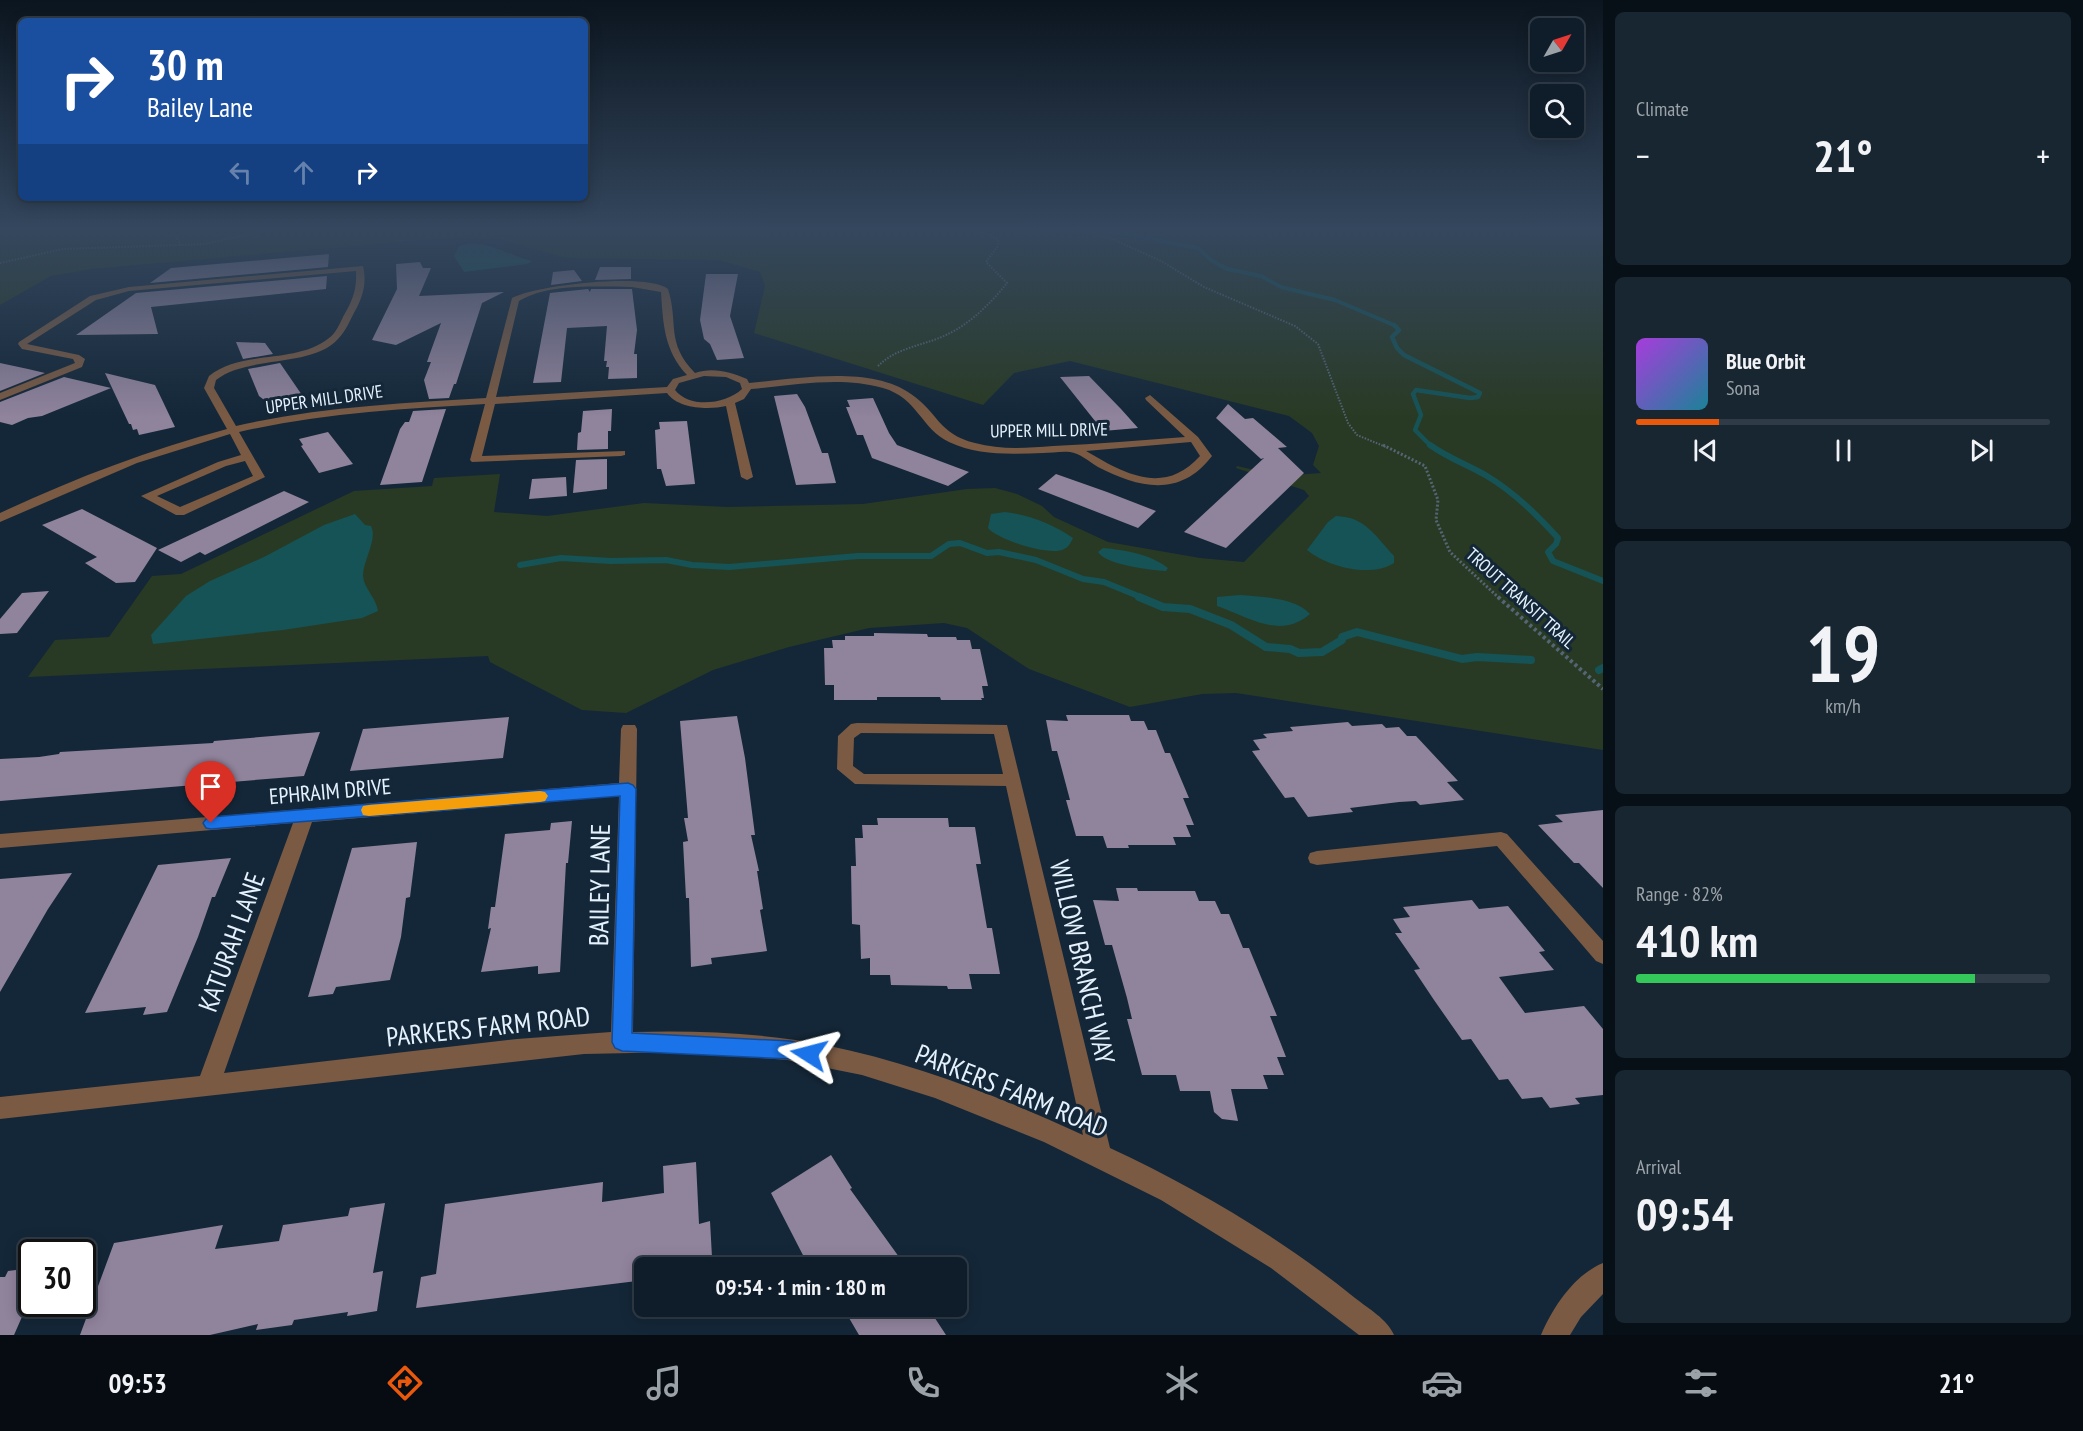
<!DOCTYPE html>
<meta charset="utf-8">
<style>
:root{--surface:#0f1d2a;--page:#182632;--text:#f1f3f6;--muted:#9ba2a8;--line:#2f3b47;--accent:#ea580c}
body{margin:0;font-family:"PT Sans Narrow",sans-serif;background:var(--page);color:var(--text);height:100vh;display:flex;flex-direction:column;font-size:22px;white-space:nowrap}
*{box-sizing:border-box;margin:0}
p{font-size:20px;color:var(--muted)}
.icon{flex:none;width:33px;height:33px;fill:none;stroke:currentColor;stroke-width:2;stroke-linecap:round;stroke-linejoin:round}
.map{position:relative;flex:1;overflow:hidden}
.drawer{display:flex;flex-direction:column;gap:12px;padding:12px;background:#081017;width:480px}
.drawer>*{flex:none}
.guide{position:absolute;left:18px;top:18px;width:570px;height:183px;border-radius:9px;box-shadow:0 3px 15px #0003,0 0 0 2px var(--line);background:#1a4fa0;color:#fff;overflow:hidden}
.needle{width:39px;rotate:51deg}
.fabs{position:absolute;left:1530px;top:18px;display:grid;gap:12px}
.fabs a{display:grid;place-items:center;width:54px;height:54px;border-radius:9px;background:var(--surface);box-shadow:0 3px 15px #0003,0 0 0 2px var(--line);font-size:30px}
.speed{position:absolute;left:18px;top:1239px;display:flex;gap:12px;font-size:30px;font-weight:700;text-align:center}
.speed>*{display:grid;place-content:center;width:78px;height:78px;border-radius:50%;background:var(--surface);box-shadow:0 3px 15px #0003,0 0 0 2px var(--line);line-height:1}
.speed .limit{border:3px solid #111;border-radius:9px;background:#fff;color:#111}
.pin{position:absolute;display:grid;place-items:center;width:51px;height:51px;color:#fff;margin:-62px -26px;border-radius:50% 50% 50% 0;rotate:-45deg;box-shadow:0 0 6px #0007}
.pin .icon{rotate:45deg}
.me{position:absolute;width:66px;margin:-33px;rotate:279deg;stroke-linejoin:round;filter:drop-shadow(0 0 4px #0008)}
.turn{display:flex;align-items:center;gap:21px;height:126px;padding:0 30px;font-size:27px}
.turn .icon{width:78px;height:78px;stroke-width:2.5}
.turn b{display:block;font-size:42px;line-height:51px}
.lanes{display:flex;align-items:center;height:57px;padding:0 30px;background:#0003;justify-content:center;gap:30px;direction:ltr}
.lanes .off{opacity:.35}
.big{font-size:45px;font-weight:600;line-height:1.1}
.drawer .widget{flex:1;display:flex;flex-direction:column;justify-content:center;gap:9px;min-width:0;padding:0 21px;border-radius:9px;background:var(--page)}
.drawer .dial{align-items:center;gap:0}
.dial b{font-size:78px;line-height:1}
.song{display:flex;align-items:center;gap:18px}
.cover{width:72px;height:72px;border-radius:9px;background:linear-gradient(135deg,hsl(280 70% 55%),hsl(190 70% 35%))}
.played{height:6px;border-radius:3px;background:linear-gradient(90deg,var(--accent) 20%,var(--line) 20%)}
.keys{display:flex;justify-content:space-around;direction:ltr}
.heat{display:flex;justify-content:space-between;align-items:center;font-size:33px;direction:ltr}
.charge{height:9px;border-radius:4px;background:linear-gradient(90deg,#34c759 82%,var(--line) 0)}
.trip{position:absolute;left:634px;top:1257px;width:333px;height:60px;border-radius:9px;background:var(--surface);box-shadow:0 3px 15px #0003,0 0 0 2px var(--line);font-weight:600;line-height:60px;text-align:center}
.tabs{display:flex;height:96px;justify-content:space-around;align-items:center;background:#060c11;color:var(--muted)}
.tabs .icon{width:42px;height:42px}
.tabs .active{color:var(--accent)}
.tabs b{font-size:27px;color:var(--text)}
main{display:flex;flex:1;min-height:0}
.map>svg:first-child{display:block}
</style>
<main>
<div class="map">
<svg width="1603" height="1335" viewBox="0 0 1603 1335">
<rect width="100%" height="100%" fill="#142738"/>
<path fill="#293a24" d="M0,230H1603V750L1236,693L1202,694L1130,707L1029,669L967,628L944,623L869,628L789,647L713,670L626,713L582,710L490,662L488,656L28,677L55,640L109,637L152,576L181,574L354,491L432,486L434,478L500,474L494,512L547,516L644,503L727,507L863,504L967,489L995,488L1017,494L1042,506L1054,517L1108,542L1200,558L1244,562L1309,496L1304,490L1236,468L1237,466L1281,476L1321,473L1313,465L1319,446L1312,433L1289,416L1070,361L1014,373L983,405L754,333L765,286L760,272L719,260L565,258L500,239L466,236L91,269L51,276L0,305Z"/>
<path fill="#155357" d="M469,243C491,243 511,256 532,261L527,264L464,272L454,256L459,246Z
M1005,512C1029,515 1053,524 1073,538C1071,542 1069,547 1064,549C1051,557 998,540 988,528L991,514Z
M355,514L365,525L371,526C378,539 363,560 363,576C364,589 376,597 378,611L362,618L283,630L153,644L151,635L186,596L210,581L264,557L324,525Z
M1336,516C1366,517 1375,536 1394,556V563C1370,578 1328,567 1307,550L1328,522Z
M1103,548C1125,550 1150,554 1168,568L1166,571C1150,570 1106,565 1098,552Z
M1240,595C1261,597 1295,597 1310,614C1280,640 1249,617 1217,606V597Z"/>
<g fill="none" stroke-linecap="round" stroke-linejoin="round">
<path stroke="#155357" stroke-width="4" d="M1081,230L1121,233L1198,248L1211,260L1227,269L1261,276L1281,287L1335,300L1396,326"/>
<path stroke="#155357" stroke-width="4.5" d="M1394,325L1399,330L1392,337L1397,348L1404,355L1480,393L1478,397L1470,398L1416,390L1413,394L1421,415L1415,430L1432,447"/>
<path stroke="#155357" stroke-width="6" d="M1430,445C1448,458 1468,465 1487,476C1515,493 1537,515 1558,538L1556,544L1548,552L1553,561L1603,581
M520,565L561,558L611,561L666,560L692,565L729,567L858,556H931L949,544L960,543L987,553L999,552L1036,560L1083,579L1104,582L1143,598"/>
<path stroke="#155357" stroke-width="8" d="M1139,597L1163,607L1190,609L1231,625L1266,647L1290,649L1299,653L1322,652L1342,640V637L1357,632L1462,659L1477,657L1531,660
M1599,670L1603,668"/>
</g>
<path fill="#90839c" d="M329,254L328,267L150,283L171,268Z
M420,262L423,268H431L419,296L504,292L482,303L456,384H454L449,398L429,399L424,380L431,362H427L429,356L441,323L396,345L372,340L397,289L396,264Z
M600,267H631V279L595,280Z
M574,270L582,281L551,285L553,272Z
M706,274H738L730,316L744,358L717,360L710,344L704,339L700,320Z
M327,276L326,289L151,307L158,334L76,335L136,293Z
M588,289L590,292L591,289H632L637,330L634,354H637V378L608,379L609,367H606L607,361H604L607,326L567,328L561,382L533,383L550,293Z
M236,342L265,343L273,354L243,359Z
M0,363L28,369L45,373L0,391Z
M280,363L304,398L272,406L259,396L248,369Z
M105,373L155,385L175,427L139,435L137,429L133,430L131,424H129Z
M1089,376L1121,409L1138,428L1103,431L1060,377Z
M64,377L111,388L42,416L28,418L12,425L0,422V402Z
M797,394L805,407L822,453H828L836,483L796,485L774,396Z
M873,398L889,433L897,445L969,472L948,486L872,458L863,435H857L846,407H850L847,400Z
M1228,404L1245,419L1253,418L1287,447L1278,448L1304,473L1226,548L1184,532L1264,458L1261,459L1216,418Z
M446,409L422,482L380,485L400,429L405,422H409L413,411Z
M612,409L611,431H608V449L577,450L578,433L581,432L583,411Z
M687,421L695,484L666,486L661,469H657L655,430L660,429L659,422Z
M328,432L353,464L319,473L301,446L303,445L299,439Z
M607,459V489L573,493L576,460Z
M1056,474L1107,492L1156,511L1138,528L1038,489Z
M566,477L567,496L529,499L532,479Z
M284,491L309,502L205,555L200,552L181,562L158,550Z
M82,509L157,548L135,582L116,583L85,563L97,557L42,525Z
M49,591L17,633L0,634V619L22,593Z
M874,633L927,634L928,637H956L957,640H970L972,649H980L988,686H982L984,698H981L982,700H941L940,697H877V700H834V685H825L824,648H833L832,640H845V636H874Z
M1066,715H1129L1131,721H1144L1148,730H1156L1165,753H1170L1189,798H1183L1194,825H1186L1191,837H1173L1176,845H1128L1129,848H1107L1103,836H1076L1066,800H1070L1057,751H1052L1046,720L1068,721Z
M737,716L745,758L755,835H751L759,871H757L763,909L760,910L767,951L711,958L712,964L691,967L689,898H686L683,842L688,841L684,818H688L680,721Z
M509,717L503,758L350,771L363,729Z
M1348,722L1352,726L1382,724L1386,728L1399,727L1407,736H1416L1458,781L1447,782L1464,800L1420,805L1416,801L1399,802L1350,808L1353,812L1308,817L1294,797L1285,798L1252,751L1260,750L1253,740L1267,738L1263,734L1293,731L1290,727Z
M320,732L304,776L0,801V759L39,757L59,754L60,752L213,743L214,741Z
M1603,810V888L1579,863H1574L1538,825L1563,822L1555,815Z
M877,818H948L949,827H975L981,864H976L987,928H992L1000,974H969L972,989H948L947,986L891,985L890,975H870V958L861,959L860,925L852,924L851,866H856L855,838H863L862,825H878Z
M572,821L568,863H566L560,972L538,974V966L481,972L491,928L488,929L491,907H495L505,834L550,830L551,823Z
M417,842L410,897L406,898L401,937L390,980L336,987L333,994L308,997L352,848Z
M231,858L215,897H212L198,937L167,1012L143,1015L146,1007L85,1013L158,865Z
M72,873L48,909L0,992V879Z
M1116,888H1137L1138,891H1195L1199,901H1215L1221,914H1229L1243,948H1249L1277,1016H1270L1286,1057H1277L1284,1075H1263L1268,1089H1231L1238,1121L1222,1119L1214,1112L1210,1091H1180L1176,1075H1142L1127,1019H1132L1127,998L1112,945H1105L1093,900L1119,901Z
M1472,900L1479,909L1508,906L1545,951L1539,952L1554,970L1499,977L1525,1013L1584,1006L1603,1029V1095L1575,1098L1580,1104L1550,1108L1542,1097L1522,1099L1508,1079L1499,1080L1471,1039L1462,1040L1434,1000L1414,970L1420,969L1395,933H1402L1393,919L1410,917L1403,907Z
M831,1155L852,1188L850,1189L907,1268H815L810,1258L806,1261L771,1193Z
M696,1162L699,1224L710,1221L712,1257L672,1263V1268H645V1275L637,1276V1281L416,1308L421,1277L436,1274L445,1204L603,1182L602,1202L664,1193L663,1166Z
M385,1203L373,1273L383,1271L377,1311L347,1316L348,1312L294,1320L292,1325L256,1330L258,1324L210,1335H80L114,1243L223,1225L215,1249L279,1241L283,1225L348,1216L350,1208Z
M32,1268V1294L14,1335H0V1277H5L8,1271Z
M842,1306H927L946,1335H859Z"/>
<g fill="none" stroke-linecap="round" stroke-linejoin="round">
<path stroke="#546575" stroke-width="2" stroke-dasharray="1.5 1.5" stroke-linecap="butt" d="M174,230L180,245L205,244L268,230
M1033,230L1091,233L1110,238L1161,261L1204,287L1295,326L1318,344L1348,423L1357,435L1386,447
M0,263L63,249L180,245
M878,366C897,347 923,346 946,335C970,324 991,303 1007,283L986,262L998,246V240L991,235L970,230"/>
<path stroke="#546575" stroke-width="3" stroke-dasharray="2 2" stroke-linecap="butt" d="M1383,445L1425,466L1438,500L1436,520L1450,552L1499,598"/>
<path stroke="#546575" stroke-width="4" stroke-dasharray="3 3" stroke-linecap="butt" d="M1498,597L1603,689"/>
<path fill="#7a5a43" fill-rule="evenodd" d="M363,266C367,282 363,297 355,311C350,320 346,331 338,339C312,368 247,355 216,380L214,388L236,426C319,407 402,403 486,398L512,298C535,285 649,272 668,289C679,323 665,342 695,373C713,367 730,372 747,379L749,383C797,379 870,365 911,394C938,412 938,434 975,443C1000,450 1027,448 1053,446C1097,444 1141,440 1185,437L1146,400L1145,398L1150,395L1198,437L1212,456C1180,498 1139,488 1098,467C1090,462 1079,453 1070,452C1061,451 1051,453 1043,453C1010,454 979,456 949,442C921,429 918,398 883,388C841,376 794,385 751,389L744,399L735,403L753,477L747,480L741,477L726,406C709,410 678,409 667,393L495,404L482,456L625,451V455L621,456L472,462L470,460L485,404C402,409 320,413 239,432L265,477L184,515H176L141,496L218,462L241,455L230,434L137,463L0,522V513C73,479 148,450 227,429L204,388L209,376C242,349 295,365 329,338C336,333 340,323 344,315C353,300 357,288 356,271L129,291L96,300L27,344L79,355L85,359L82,367L0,400V393L75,363L73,359L22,349L18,344L19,342L90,296L129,287ZM632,287L661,292C663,323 664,351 687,375L673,379L667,387L496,397L519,301C550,283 597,287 632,287ZM704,376L726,377L740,383L742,389C726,404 690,409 675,390L679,383ZM1191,442L1200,456C1164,496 1125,474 1086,451ZM245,461L253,476L180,507L157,496L226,466Z
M857,723L1007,725L1110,1148C1196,1188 1281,1238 1355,1298C1369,1309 1387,1319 1394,1335H1359L1271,1268L1161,1200L1044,1142L935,1098L862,1075L787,1060L681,1052L584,1054L0,1119V1097L200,1076L293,823L0,848V834L619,783L621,729L623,725H635L637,729L633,1032C696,1030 763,1033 825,1045C914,1063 1001,1097 1083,1135L1006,786L855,784L837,769L838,736L851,724ZM861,733L994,734L1003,774H864L853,766L854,738ZM619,796L611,1032L517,1039L224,1073L312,822Z
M1501,832L1507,834L1603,941V964L1596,961L1497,846L1317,865L1310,863L1308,858L1310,853L1317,851Z
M1603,1263V1294L1581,1317L1570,1335H1541C1553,1307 1574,1275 1603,1263Z"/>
</g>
<linearGradient id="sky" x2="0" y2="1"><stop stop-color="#0b151f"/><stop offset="0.55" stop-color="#34475e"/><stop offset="1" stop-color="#34475e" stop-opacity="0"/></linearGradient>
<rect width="1603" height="417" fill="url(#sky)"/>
<path fill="#1a73e8" stroke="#114b97" stroke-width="1.5" d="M628,783L633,785L636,789L632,1033L790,1041L816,1047L819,1054L816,1061L809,1063L790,1059L622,1051L615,1048L612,1042L620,796L211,829L206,828L203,823L206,819L211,817Z"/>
<path fill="#f59e0b" d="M540,791L545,792L548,796L545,801L540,802L369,816L363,815L361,810L363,806L369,805Z"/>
<g text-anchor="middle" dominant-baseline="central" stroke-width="6" stroke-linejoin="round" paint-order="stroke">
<g font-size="18" fill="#e5f2fd" stroke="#142738">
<text transform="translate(324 399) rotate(-8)">UPPER MILL DRIVE</text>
<text transform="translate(1049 430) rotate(-1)">UPPER MILL DRIVE</text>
<text transform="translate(1521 598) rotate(42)">TROUT TRANSIT TRAIL</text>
</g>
<g font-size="22" fill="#e5f2fd" stroke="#142738">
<text transform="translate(330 791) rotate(-5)">EPHRAIM DRIVE</text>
</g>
<g font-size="27" fill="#e5f2fd" stroke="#142738">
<text transform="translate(599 885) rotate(-89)">BAILEY LANE</text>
<text transform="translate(231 942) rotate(-70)">KATURAH LANE</text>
<text transform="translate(1083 962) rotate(77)">WILLOW BRANCH WAY</text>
<text transform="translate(488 1026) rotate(-6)">PARKERS FARM ROAD</text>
<text transform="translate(1012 1090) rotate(22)">PARKERS FARM ROAD</text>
</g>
</g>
</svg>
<div class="fabs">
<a><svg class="needle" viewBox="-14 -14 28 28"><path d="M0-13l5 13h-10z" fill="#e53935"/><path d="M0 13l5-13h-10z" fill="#9ba2a8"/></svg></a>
<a><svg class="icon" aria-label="search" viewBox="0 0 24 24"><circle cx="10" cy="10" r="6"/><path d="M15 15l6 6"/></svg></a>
</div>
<div class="speed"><div class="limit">30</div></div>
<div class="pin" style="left:211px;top:823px;background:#d93025"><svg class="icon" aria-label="arrive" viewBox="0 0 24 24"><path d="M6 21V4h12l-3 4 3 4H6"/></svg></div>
<svg class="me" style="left:809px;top:1054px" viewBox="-20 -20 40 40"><path d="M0-17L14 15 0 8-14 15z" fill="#1a73e8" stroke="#fff" stroke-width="4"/></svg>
<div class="trip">09:54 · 1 min · 180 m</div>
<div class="guide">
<div class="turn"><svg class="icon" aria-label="right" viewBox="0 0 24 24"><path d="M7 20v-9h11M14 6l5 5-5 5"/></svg><div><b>30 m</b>Bailey Lane</div></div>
<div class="lanes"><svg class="icon off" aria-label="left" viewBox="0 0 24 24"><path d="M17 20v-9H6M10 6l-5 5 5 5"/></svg><svg class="icon off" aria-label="ahead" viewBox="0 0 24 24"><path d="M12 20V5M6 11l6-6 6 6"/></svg><svg class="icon" aria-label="right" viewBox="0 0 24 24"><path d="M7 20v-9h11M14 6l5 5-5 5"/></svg></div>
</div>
</div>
<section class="drawer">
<div class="widget"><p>Climate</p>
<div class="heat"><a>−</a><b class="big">21°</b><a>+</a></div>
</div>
<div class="widget">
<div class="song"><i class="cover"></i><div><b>Blue Orbit</b><p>Sona</p></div></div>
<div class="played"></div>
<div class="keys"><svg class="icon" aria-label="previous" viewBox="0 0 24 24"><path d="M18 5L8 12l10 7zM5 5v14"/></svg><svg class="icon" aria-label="pause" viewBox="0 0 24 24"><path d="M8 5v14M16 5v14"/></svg><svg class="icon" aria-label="next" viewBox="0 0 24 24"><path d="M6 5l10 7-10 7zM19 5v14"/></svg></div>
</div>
<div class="widget dial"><b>19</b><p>km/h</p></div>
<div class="widget"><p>Range · 82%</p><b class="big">410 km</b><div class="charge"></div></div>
<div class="widget"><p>Arrival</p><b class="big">09:54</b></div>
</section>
</main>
<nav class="tabs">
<b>09:53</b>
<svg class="icon active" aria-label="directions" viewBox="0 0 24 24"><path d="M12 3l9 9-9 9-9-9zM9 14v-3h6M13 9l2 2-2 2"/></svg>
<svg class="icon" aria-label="music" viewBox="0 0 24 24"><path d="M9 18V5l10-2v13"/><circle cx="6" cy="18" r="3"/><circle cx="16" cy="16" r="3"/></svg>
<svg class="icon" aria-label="phone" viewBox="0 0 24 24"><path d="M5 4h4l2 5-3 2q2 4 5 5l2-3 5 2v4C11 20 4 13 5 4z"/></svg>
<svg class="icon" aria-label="climate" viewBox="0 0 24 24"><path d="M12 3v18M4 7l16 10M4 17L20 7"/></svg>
<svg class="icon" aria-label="car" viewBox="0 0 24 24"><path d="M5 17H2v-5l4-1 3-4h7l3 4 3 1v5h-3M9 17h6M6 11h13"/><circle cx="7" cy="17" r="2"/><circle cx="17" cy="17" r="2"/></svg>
<svg class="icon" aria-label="filters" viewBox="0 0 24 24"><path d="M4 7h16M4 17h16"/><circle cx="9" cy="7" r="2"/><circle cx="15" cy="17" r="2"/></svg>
<b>21°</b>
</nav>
